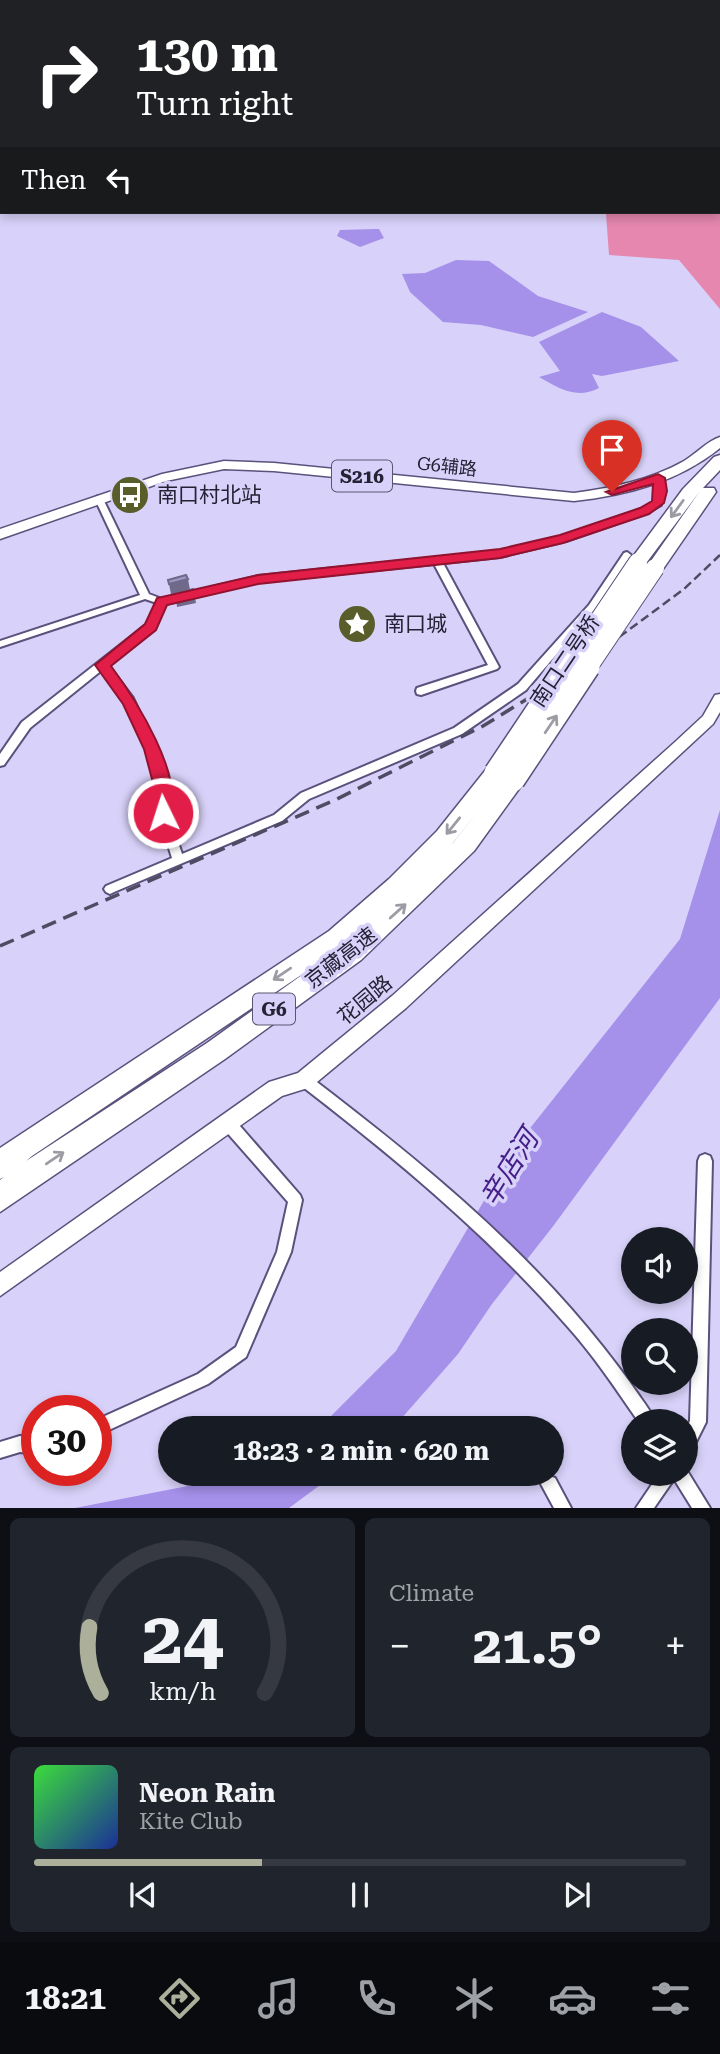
<!DOCTYPE html>
<meta charset="utf-8">
<style>
:root{--surface:#171b24;--page:#20242c;--text:#f1f3f6;--muted:#9ea1a6;--line:#363941;--accent:#acb09a}
body{margin:0;font-family:"Roboto Serif","Noto Sans SC",serif;background:var(--page);color:var(--text);height:100vh;display:flex;flex-direction:column;font-size:26px;white-space:nowrap}
*{box-sizing:border-box;margin:0}
p{font-size:23px;color:var(--muted)}
.icon{flex:none;width:38px;height:38px;fill:none;stroke:currentColor;stroke-width:2;stroke-linecap:round;stroke-linejoin:round}
.map{position:relative;height:1508px;overflow:hidden}
.sheet{display:flex;flex-direction:column;gap:10px;padding:10px;background:#0d0f14;flex:1}
.sheet>*{flex:none}
.hud{position:absolute;left:0px;top:0px;width:721px;height:214px;box-shadow:0 4px 10px #0003;background:#202124;color:#fff;overflow:hidden}
.buttons{position:absolute;left:621px;top:1227px;display:grid;gap:14px}
.buttons a{display:grid;place-items:center;width:77px;height:77px;border-radius:50%;background:var(--surface);box-shadow:0 4px 10px #0003;font-size:35px}
.speed{position:absolute;left:21px;top:1395px;display:flex;gap:14px;font-size:35px;font-weight:700;text-align:center}
.speed>*{display:grid;place-content:center;width:91px;height:91px;border-radius:50%;background:var(--surface);box-shadow:0 4px 10px #0003;line-height:1}
.speed .limit{border:10px solid #d22;background:#fff;color:#111}
.pin{position:absolute;display:grid;place-items:center;width:60px;height:60px;color:#fff;margin:-72px -30px;border-radius:50% 50% 50% 0;rotate:-45deg;box-shadow:0 0 7px #0007}
.pin .icon{rotate:45deg}
.me{position:absolute;width:77px;margin:-38px;rotate:356deg;stroke-linejoin:round;filter:drop-shadow(0 0 5px #0008)}
.turn{display:flex;align-items:center;gap:24px;height:147px;padding:0 21px;font-size:32px}
.turn .icon{width:91px;height:91px;stroke-width:2.5}
.turn b{display:block;font-size:49px;line-height:60px}
.then{display:flex;align-items:center;height:66px;padding:0 21px;background:#0003;gap:14px;font-size:26px}
.big{font-size:52px;font-weight:700;line-height:1.1}
.sheet .widget{flex:1;display:flex;flex-direction:column;justify-content:center;gap:10px;min-width:0;padding:0 24px;border-radius:10px;background:var(--page)}
.sheet .dial{align-items:center;gap:0}
.dial svg{height:182px;overflow:visible;fill:none;stroke:var(--line);stroke-width:7;stroke-linecap:round;text-anchor:middle}
.dial text{fill:var(--text);stroke:none}
.song{display:flex;align-items:center;gap:21px}
.cover{width:84px;height:84px;border-radius:10px;background:linear-gradient(135deg,hsl(120 70% 55%),hsl(230 70% 35%))}
.played{height:7px;border-radius:4px;background:linear-gradient(90deg,var(--accent) 35%,var(--line) 35%)}
.keys{display:flex;justify-content:space-around;direction:ltr}
.heat{display:flex;justify-content:space-between;align-items:center;font-size:38px;direction:ltr}
.sheet .tiles{flex:1;display:grid;gap:10px;grid-template-columns:1fr 1fr}
.widget:last-child{grid-column:span 2}
.trip{position:absolute;left:158px;top:1416px;width:406px;height:70px;border-radius:35px;background:var(--surface);box-shadow:0 4px 10px #0003;font-weight:700;line-height:70px;text-align:center}
.tab-bar{display:flex;height:112px;justify-content:space-around;align-items:center;background:#090b0e;color:var(--muted)}
.tab-bar .icon{width:49px;height:49px}
.tab-bar .current{color:var(--accent)}
.tab-bar b{font-size:32px;color:var(--text)}
.map>svg:first-child{display:block}
</style>
<div class="map">
<svg width="720" height="1508" viewBox="0 0 720 1508">
<rect width="100%" height="100%" fill="#d8d1f9"/>
<path fill="#e587af" d="M0,0H333L2,2V26Z
M418,0H720V309L679,260L609,255L606,214L589,212H719V2H378Z"/>
<path fill="#a590ea" d="M375,229H379L384,238L360,247L337,236L340,230Z
M456,260L489,261L538,296L588,312L533,337L481,325L443,322L410,292L402,274L425,273Z
M602,312L641,327L679,361L602,376L592,374L599,388C576,400 559,388 539,377L560,371L539,342Z
M720,810V998L554,1225L492,1304L458,1354L393,1428H319L396,1351L516,1146L680,939Z
M219,1474H335L289,1508H75L193,1485Z"/>
<g fill="none" stroke-linecap="round" stroke-linejoin="round">
<defs>
<path id="street" d="M0,35H2V37H0Z
M0,83L2,84V88H0Z
M2,95V102L0,101V96Z
M0,176L2,177V181L0,180Z
M655,476H661L662,478L665,491L661,505L647,513L566,541L500,557L443,563L499,667L497,669L421,695L417,694L416,691L417,688L488,665L434,564L258,582L166,604L154,628L108,665L133,698L157,749L170,798L168,813L182,854L274,815L301,793L454,728L518,684L589,605L624,553L627,552L631,555L595,609L526,690L462,734L309,799L282,821L114,892L110,894L106,892L104,889L106,886L172,858L158,813L160,798L147,749L125,703L102,670L30,728L4,765L0,766V754L22,722L147,624L157,603L145,599L0,647V641L140,595L95,499L96,497L99,496L103,499L149,594L162,599L258,576L500,551L561,537L641,509L654,502L657,491L654,478Z
M304,1074L309,1076C415,1157 519,1241 603,1347C615,1362 627,1378 638,1394C644,1403 651,1411 655,1421H638C616,1389 594,1356 568,1327C488,1235 395,1158 299,1084L297,1080L299,1076Z
M228,1117L233,1118L300,1195L302,1200L291,1252L246,1357L208,1384L96,1436V1420L198,1374L236,1347L277,1252L288,1202L223,1128L221,1123L223,1118Z
M705,1154L710,1156L712,1161L706,1422L692,1450L686,1452V1428L690,1421L698,1161L700,1156Z
M20,1436L37,1438V1454L20,1452L0,1458V1442Z
M686,1469L710,1508H692L674,1479L654,1508H636L659,1474H686Z
M549,1476L555,1478L571,1508H554L541,1484L543,1478Z"/>
<path id="secondary" d="M720,694V712L713,724L406,1008L311,1087L282,1096L0,1296V1272L269,1082L298,1073L392,996L675,742L703,716L715,695Z"/>
<path id="primary" d="M720,437V448C678,482 627,495 574,501L274,471L224,469L166,481L0,539V529L162,474L224,461L274,463L574,493C612,488 650,480 684,461C696,454 707,441 720,437Z"/>
<path id="highway" d="M720,455V470L703,488H714L716,492L661,572H649L646,568L700,491L644,566H632L629,562L632,558L683,489L714,457Z
M496,765L504,767L506,774H521L524,780L521,786L474,851L361,960L225,1059L0,1212V1180L4,1177L0,1179V1148L329,931L389,879L437,831L488,767ZM480,809L452,844L453,843ZM316,965L207,1043L26,1161L32,1156Z"/>
</defs>
<use href="#street" stroke="#5b517c" stroke-width="4"/>
<use href="#secondary" stroke="#5b517c" stroke-width="3"/>
<use href="#primary" stroke="#5b517c" stroke-width="3"/>
<use href="#highway" stroke="#5b517c" stroke-width="3"/>
<use href="#street" fill="#fff" fill-rule="evenodd"/>
<use href="#secondary" fill="#fff" fill-rule="evenodd"/>
<use href="#primary" fill="#fff" fill-rule="evenodd"/>
<use href="#highway" fill="#fff" fill-rule="evenodd"/>
<path stroke="#4f4b63" stroke-width="2.5" stroke-dasharray="9 4.5" stroke-linecap="butt" d="M576,669L684,589L720,555"/>
<path stroke="#4f4b63" stroke-width="3.5" stroke-dasharray="15 8" stroke-linecap="butt" d="M0,946L335,800L483,726L579,667"/>
<defs>
<path id="highway-bridge-far1" d="M566,669L638,562
M587,669L655,568"/>
<path id="highway-bridge" d="M496,773L567,667
M513,780L588,667"/>
</defs>
<use href="#highway-bridge-far1" stroke="#5b517c" stroke-width="20" stroke-linecap="butt"/>
<use href="#highway-bridge" stroke="#5b517c" stroke-width="26" stroke-linecap="butt"/>
<use href="#highway-bridge-far1" stroke="#fff" stroke-width="18"/>
<use href="#highway-bridge" stroke="#fff" stroke-width="23"/>
</g>
<path fill="#6f698a" d="M188,579L190,590L171,594L169,584Z
M194,592L196,603L177,607L176,597Z"/>
<path fill="#9f96c5" stroke="#6f698a" stroke-width="2" d="M186,575L188,579L169,584L168,580Z
M193,589L194,592L176,597L174,594Z"/>
<defs><path id="oneway-shaft" d="M-6 0H5M1.5-3L5.5 0L1.5 3" fill="none" stroke-width="1.6" stroke-linecap="round" stroke-linejoin="round" transform="scale(1.75)"/></defs>
<g stroke="#9d9ca4">
<use href="#oneway-shaft" transform="translate(677 509) rotate(126)"/>
<use href="#oneway-shaft" transform="translate(551 724) rotate(-56)"/>
<use href="#oneway-shaft" transform="translate(453 826) rotate(129)"/>
<use href="#oneway-shaft" transform="translate(398 911) rotate(-42)"/>
<use href="#oneway-shaft" transform="translate(282 974) rotate(146)"/>
<use href="#oneway-shaft" transform="translate(55 1158) rotate(-34)"/>
</g>
<path fill="#e11d48" stroke="#92132f" stroke-width="2" d="M658,474L665,478L667,491L664,503L649,514L563,543L500,558L258,584L167,605L156,630L111,666C134,697 188,780 168,818H157L154,813L157,798L144,749L123,704L95,665L145,624L157,598L258,575L500,549L560,535L640,508L652,501L653,484L612,495L606,492Z"/>
<defs>
<symbol id="bus-disc" viewBox="-11 -11 22 22"><circle r="9.5" fill="#585d2a" stroke="#d8d1f9"/><path d="M-5-6H5V4H4V6H2V4H-2V6H-4V4H-5ZM-3.5-4V0h7V-4ZM-3.5 1.2v1.5H-2V1.2ZM2 1.2v1.5H3.5V1.2Z" fill="#fff"/></symbol>
<symbol id="sight-disc" viewBox="-11 -11 22 22"><circle r="9.5" fill="#585d2a" stroke="#d8d1f9"/><path d="M0-6L1.8-2.2L6-1.7L2.9 1.2L3.7 5.4L0 3.3L-3.7 5.4L-2.9 1.2L-6-1.7L-1.8-2.2Z" fill="#fff"/></symbol>
</defs>
<g fill-rule="evenodd">
<use href="#bus-disc" x="108" y="473" width="44" height="44"/>
<use href="#sight-disc" x="335" y="602" width="44" height="44"/>
</g>
<g text-anchor="middle" dominant-baseline="central" stroke-width="7" stroke-linejoin="round" paint-order="stroke">
<g font-size="18" fill="#262235" stroke="#d8d1f9">
<text transform="translate(447 466) rotate(6)">G6辅路</text>
</g>
<g fill="#d8d1f9" stroke="#5b5670" stroke-width="2">
<rect x="332" y="460.5" width="60" height="31" rx="5"/>
<rect x="253" y="993.5" width="42" height="31" rx="5"/>
</g>
<g font-size="19" font-weight="bold" fill="#262235">
<text x="362" y="476">S216</text>
<text x="274" y="1009">G6</text>
</g>
<g font-size="21" fill="#262235" stroke="#d8d1f9" text-anchor="start">
<text x="157" y="495">南口村北站</text>
<text x="384" y="624">南口城</text>
</g>
<g font-size="21" fill="#262235" stroke="#d8d1f9">
<text transform="translate(565 661) rotate(-56)">南口二号桥</text>
<text transform="translate(341 958) rotate(-38)">京藏高速</text>
<text transform="translate(365 1000) rotate(-40)">花园路</text>
</g>
<g font-size="28" font-style="italic" fill="#451e87" stroke="#d8d1f9">
<text transform="translate(509 1168) rotate(-58)">辛店河</text>
</g>
</g>
</svg>
<div class="buttons">
<a><svg class="icon" aria-label="sound" viewBox="0 0 24 24"><path d="M4 9h4l5-4v14l-5-4H4zM17 9q2 3 0 6"/></svg></a>
<a><svg class="icon" aria-label="search" viewBox="0 0 24 24"><circle cx="10" cy="10" r="6"/><path d="M15 15l6 6"/></svg></a>
<a><svg class="icon" aria-label="layers" viewBox="0 0 24 24"><path d="M12 4l9 5-9 5-9-5zM3 14l9 5 9-5"/></svg></a>
</div>
<div class="speed"><div class="limit">30</div></div>
<div class="pin" style="left:612px;top:492px;background:#d93025"><svg class="icon" aria-label="arrive" viewBox="0 0 24 24"><path d="M6 21V4h12l-3 4 3 4H6"/></svg></div>
<svg class="me" style="left:163px;top:813px" viewBox="-20 -20 40 40"><circle r="17" fill="#e11d48" stroke="#fff" stroke-width="3"/><path d="M0-11L8 9 0 5-8 9z" fill="#fff"/></svg>
<div class="trip">18:23 · 2 min · 620 m</div>
<div class="hud">
<div class="turn"><svg class="icon" aria-label="right" viewBox="0 0 24 24"><path d="M7 20v-9h11M14 6l5 5-5 5"/></svg><div><b>130 m</b>Turn right</div></div>
<div class="then">Then<svg class="icon" aria-label="left" viewBox="0 0 24 24"><path d="M17 20v-9H6M10 6l-5 5 5 5"/></svg></div>
</div>
</div>
<section class="sheet">
<div class="tiles">
<div class="widget dial"><svg viewBox="0 0 100 80">
<path d="M14 69A42 42 0 1 1 86 69"/>
<path d="M14 69A42 42 0 0 1 9 40" stroke="#acb09a"/>
<text x="50" y="56" font-size="32" font-weight="700">24</text>
<text x="50" y="72" font-size="11">km/h</text>
</svg></div>
<div class="widget"><p>Climate</p>
<div class="heat"><a>−</a><b class="big">21.5°</b><a>+</a></div>
</div>
<div class="widget">
<div class="song"><i class="cover"></i><div><b>Neon Rain</b><p>Kite Club</p></div></div>
<div class="played"></div>
<div class="keys"><svg class="icon" aria-label="previous" viewBox="0 0 24 24"><path d="M18 5L8 12l10 7zM5 5v14"/></svg><svg class="icon" aria-label="pause" viewBox="0 0 24 24"><path d="M8 5v14M16 5v14"/></svg><svg class="icon" aria-label="next" viewBox="0 0 24 24"><path d="M6 5l10 7-10 7zM19 5v14"/></svg></div>
</div>
</div>
</section>
<nav class="tab-bar">
<b>18:21</b>
<svg class="icon current" aria-label="directions" viewBox="0 0 24 24"><path d="M12 3l9 9-9 9-9-9zM9 14v-3h6M13 9l2 2-2 2"/></svg>
<svg class="icon" aria-label="music" viewBox="0 0 24 24"><path d="M9 18V5l10-2v13"/><circle cx="6" cy="18" r="3"/><circle cx="16" cy="16" r="3"/></svg>
<svg class="icon" aria-label="phone" viewBox="0 0 24 24"><path d="M5 4h4l2 5-3 2q2 4 5 5l2-3 5 2v4C11 20 4 13 5 4z"/></svg>
<svg class="icon" aria-label="climate" viewBox="0 0 24 24"><path d="M12 3v18M4 7l16 10M4 17L20 7"/></svg>
<svg class="icon" aria-label="car" viewBox="0 0 24 24"><path d="M5 17H2v-5l4-1 3-4h7l3 4 3 1v5h-3M9 17h6M6 11h13"/><circle cx="7" cy="17" r="2"/><circle cx="17" cy="17" r="2"/></svg>
<svg class="icon" aria-label="filters" viewBox="0 0 24 24"><path d="M4 7h16M4 17h16"/><circle cx="9" cy="7" r="2"/><circle cx="15" cy="17" r="2"/></svg>
</nav>
